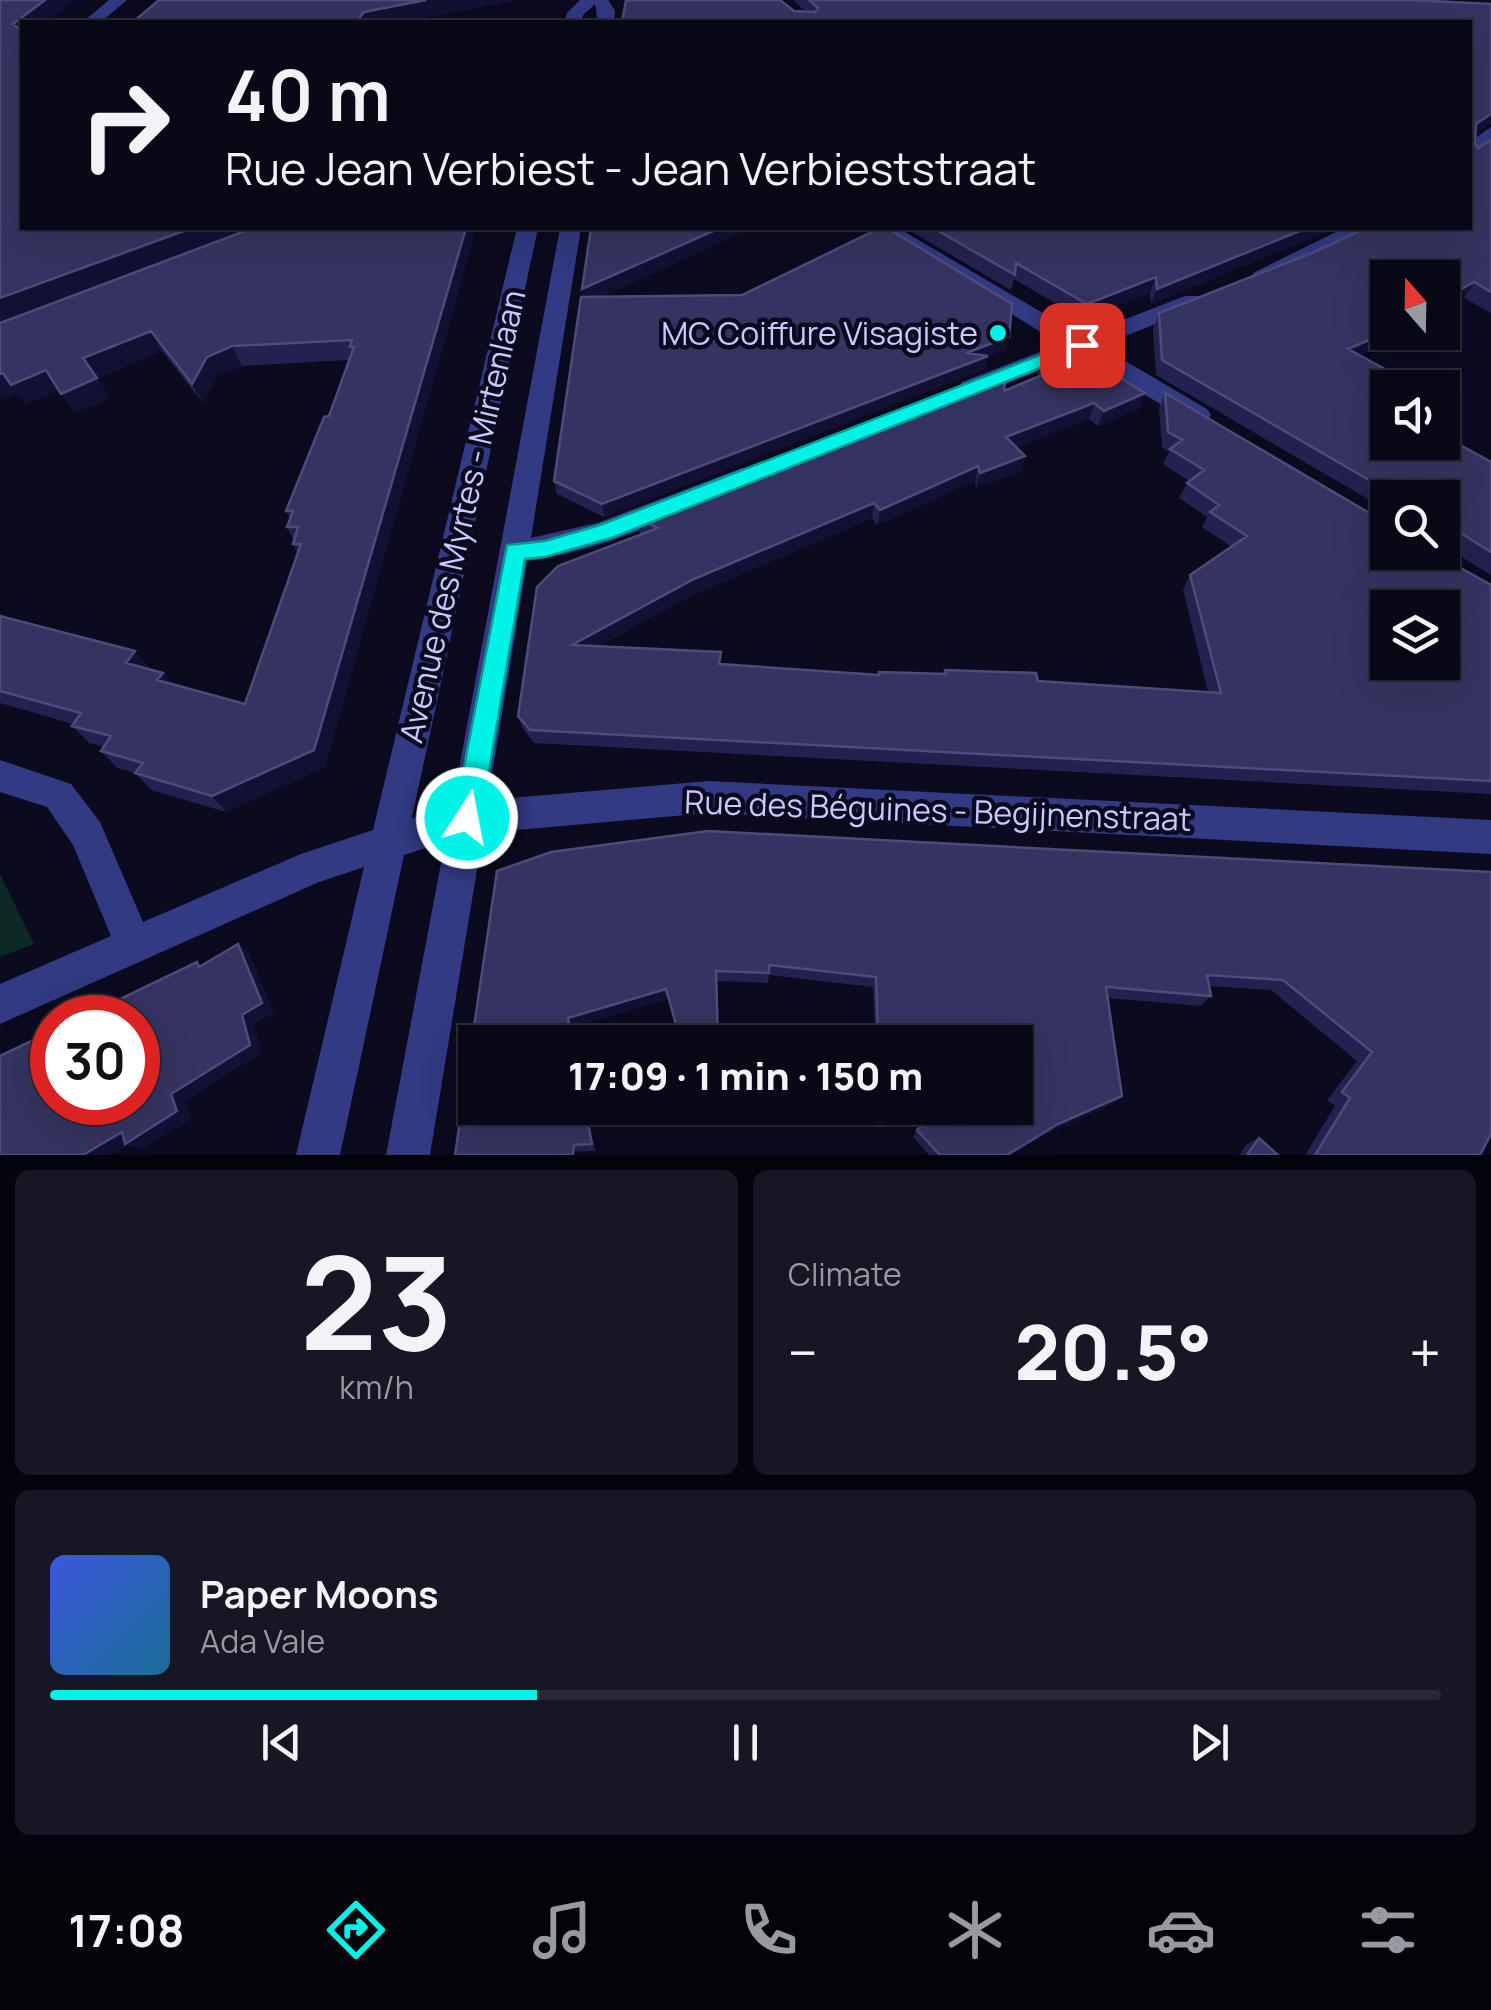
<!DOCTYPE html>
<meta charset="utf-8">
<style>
:root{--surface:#080817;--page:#161624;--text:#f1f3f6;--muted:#989aa1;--line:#292936;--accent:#00f3e6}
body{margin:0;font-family:Manrope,sans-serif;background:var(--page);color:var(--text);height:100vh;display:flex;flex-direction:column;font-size:38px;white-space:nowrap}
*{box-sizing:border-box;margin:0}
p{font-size:32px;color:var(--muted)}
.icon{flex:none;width:55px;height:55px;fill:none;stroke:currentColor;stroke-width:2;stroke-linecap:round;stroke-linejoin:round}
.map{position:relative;height:1155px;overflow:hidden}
.sheet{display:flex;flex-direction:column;gap:15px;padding:15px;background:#04040d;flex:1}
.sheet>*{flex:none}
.top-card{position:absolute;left:20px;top:20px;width:1452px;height:210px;border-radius:0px;box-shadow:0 10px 40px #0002,0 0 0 2px var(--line);background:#080817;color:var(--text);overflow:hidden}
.needle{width:65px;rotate:340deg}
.tools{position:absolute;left:1370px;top:260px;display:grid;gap:20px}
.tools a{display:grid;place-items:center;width:90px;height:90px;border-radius:0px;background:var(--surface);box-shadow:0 10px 40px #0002,0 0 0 2px var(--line);font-size:50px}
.speed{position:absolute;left:30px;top:995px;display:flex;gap:20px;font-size:50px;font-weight:700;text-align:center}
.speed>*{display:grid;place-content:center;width:130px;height:130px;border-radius:50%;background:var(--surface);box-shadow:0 10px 40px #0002,0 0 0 2px var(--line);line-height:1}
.speed .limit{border:15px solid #d22;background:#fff;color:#111}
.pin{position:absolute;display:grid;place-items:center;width:85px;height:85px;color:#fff;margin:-42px;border-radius:20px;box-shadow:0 5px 15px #0006}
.me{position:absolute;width:110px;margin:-55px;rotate:11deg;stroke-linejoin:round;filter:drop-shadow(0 0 8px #0008)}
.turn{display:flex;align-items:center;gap:35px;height:210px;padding:0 40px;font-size:45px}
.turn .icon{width:130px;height:130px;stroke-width:2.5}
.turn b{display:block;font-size:70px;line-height:85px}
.big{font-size:75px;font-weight:800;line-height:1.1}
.sheet .tile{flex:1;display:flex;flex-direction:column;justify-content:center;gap:15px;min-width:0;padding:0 35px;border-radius:15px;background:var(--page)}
.sheet .dial{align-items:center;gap:0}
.dial b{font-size:130px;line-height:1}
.song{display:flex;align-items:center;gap:30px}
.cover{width:120px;height:120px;border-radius:15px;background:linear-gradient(135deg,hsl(230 70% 55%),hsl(200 70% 35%))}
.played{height:10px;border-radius:5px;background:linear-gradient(90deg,var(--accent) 35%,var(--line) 35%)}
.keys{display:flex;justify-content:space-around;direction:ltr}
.heat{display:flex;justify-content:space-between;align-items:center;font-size:55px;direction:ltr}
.sheet .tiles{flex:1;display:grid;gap:15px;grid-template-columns:1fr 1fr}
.tile:last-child{grid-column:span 2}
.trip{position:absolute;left:458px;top:1025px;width:575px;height:100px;border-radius:0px;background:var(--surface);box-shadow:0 10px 40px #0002,0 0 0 2px var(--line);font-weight:800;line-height:100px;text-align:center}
.menu{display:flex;height:160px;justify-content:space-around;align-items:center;background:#030309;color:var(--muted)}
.menu .icon{width:70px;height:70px}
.menu .on{color:var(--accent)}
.menu b{font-size:45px;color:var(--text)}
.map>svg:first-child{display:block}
</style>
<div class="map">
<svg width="1491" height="1155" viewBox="0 0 1491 1155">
<rect width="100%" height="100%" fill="#0b0a1f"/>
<path fill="#0d2924" d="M0,874L34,944L0,957Z"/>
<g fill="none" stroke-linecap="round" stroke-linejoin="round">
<path fill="#313a82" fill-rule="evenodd" d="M109,0H127L101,22H83Z
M580,0H608L615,11L614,22H598L595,4L583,15L581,22H565L567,13Z
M1491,127V144L1470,159V142Z
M517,228H538L412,818L452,806L560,228H581L531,538L597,523L742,468L752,471L756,478L752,485C679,514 606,550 527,561L488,800L709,781L1491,820V854L709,813L483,833L430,1155H386L445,842L404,855L340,1155H296L364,867L319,882L0,1024V984L111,936L73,845L47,807L0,792V760L71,784L100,822L143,922L301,854L373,830Z
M873,228H898L1082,336L1185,296H1201L1205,301L1201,306L1100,346L1207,409L1211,415L1207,421H1189L1078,355L980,394H962L958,388L962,382L1060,344Z
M1344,228H1372L1272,278H1256L1253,273Z"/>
</g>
<path fill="#23224e" d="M793,0H1411L1491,4V124H1489L1476,133L1475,144L1478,148L1491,140V313L1464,298L1442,310V278L1388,332H1408L1407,335L1360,355L1388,442L1491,462V575L1442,545V498H1388V511L1156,375L1153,329L1159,313L1312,253L1470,228L794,11L806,12Z
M253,228H476L325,767L226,812L151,790L135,773L117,768L101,751L104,747L89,743L72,726L73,724L0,703V616L135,651L150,669L163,673L171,683L245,704L297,553L293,544L294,541L287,527L290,519L286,511L329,416L349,360L242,366L217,376L203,403L162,351L97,378L110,398L74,413L59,390L25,404L17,393Z
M905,228H1336L1151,304L1150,293L1083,319L1014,279L1011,290Z
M583,297H601L1006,349L988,356L985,369L604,517L557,494L554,481Z
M1041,360L1145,393L1139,408L1098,426L1089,419L1016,447L1025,456L1021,472L976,488L975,481L877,525L872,518L695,594L598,646L721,664L879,675L944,674L945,670L1038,681L1208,692L1183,589L1190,575L1232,547L1202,527L1207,517L1179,498L1187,483L1189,481L1163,464L1169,452L1162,447L1159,408L1165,393L1388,552L1491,585V794L534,743L523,729L518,716L641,534H640L638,519L1004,391L1039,377L1037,375Z
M497,871L1491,872L1480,1155H1305L1335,1106L1327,1100L1357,1061L1271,990L1209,986L1211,996L1200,1006L1108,998L1122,1096L1113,1104L1050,1132L1011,1155H929L913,1137L917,1130L938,1111L878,1129L877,1108H1015V1042H875L873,987L769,975L768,983L717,981L719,1042H680L668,999L572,1027L475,1108H587L596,1151L455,1155Z
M1259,1138L1278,1155H1239L1246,1145Z"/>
<path fill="#121133" d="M45,0H75L47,22H22V41L13,24Z
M426,0H520L403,22H356L364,12Z
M1491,114V120L1489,124L1470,137L1476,124Z
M192,228H252L0,323V298Z
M466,228H476L325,767L226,812L212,796Z
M720,228H753L584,305L582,289Z
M1307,228H1336L1151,304L1157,289Z
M1156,277L1150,293L1083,319L1087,304Z
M1474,282L1464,298L1442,310V300Z
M151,331L162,351L96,378L83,358Z
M1388,332H1408L1407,335L1339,364L1348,349Z
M1009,337L1006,349L988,356L985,369L604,517L602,504Z
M232,346L242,366L217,376L203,403L192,384L207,357Z
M46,370L59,390L25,404L17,393L0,400V374Z
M97,378L110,398L74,413L61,394Z
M1145,393L1139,408L1098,426L1104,411Z
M1094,403L1089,419L1002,453L1006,437Z
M1025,456L1021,472L976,488L980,473Z
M978,466L975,481L877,525L880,510Z
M874,503L872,518L695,594L575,659L572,645L694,579Z
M1456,530L1444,545H1442V532Z
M135,651L150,669L126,663Z
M163,673L177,691L157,680Z
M238,944L250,954L274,1013L254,1025L262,1053L186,1101L191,1119L141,1150L128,1145L110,1155H83L122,1132L171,1094L242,1015Z
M666,989L668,999L572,1027L575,1042H572L568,1018Z
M1122,1096L1113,1104L1050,1132L1011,1155H1007L1058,1124Z
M585,1108H587L596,1151L592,1144Z
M928,1108H947L878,1129L881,1122Z"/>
<path fill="#353461" stroke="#4c4b7a" stroke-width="2.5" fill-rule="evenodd" d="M0,0H45L13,24L22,31V228H192L0,298Z
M159,0H426L364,12L356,22H133Z
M626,0H780L794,11L815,12L818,8L809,0H1411L1491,4V114L1476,124L1475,144L1478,148L1491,140V292L1474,282L1442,300V278H1388V332L1348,349L1420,388H1388V442H1442V435L1491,462V552L1456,530L1442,532V498H1400L1162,360L1159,313L1312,253L1366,228H1470V22H622Z
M253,228H466L314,750L212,796L135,773L143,763L101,751L111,736L72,726L81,713L0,691V616L135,651L126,663L163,673L157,680L245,704L301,544H293L298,527H287L293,511H286L324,417L329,416L354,347H350L352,340L232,346L207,357L192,384L151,331L83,358L97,378L61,394L46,370L11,385L3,373L0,374V323Z
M591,228H720L582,289Z
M880,228H887L1012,304L1009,337L966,353L988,356L602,504L554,481L581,297L742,295Z
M933,228H1307L1157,289L1156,277L1087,304L1016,263L1015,275Z
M1071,348L1145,393L1104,411L1094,403L1006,437L1025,456L980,473L978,466L880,510L874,503L694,579L572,645L721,652L719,664L879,675V672L946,674L945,670L1036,673L1038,681L1221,693L1190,575L1247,536L1210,512L1219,505L1187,483L1204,470L1170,449L1182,440L1168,432L1165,393L1388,524V552H1432L1491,585V781L530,730L518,716L537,587L558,566L658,528L638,519L1006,374L1004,391L1054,370L1041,360ZM1388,608H1442V662H1388Z
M708,831L1491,872V1134L1480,1155H1315L1350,1098L1342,1092L1372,1052L1283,980L1207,975L1211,996L1106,987L1122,1096L1058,1124L1007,1155H940L917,1130L941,1108L961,1127L954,1108H1015V1042H878L876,977L769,965V973L716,971L718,1042H681L666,989L568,1018L572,1042H475V1108H585L592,1144L574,1145L573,1155H455L497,871L551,852Z
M238,944L262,1003L242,1015L250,1045L171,1094L177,1111L125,1144L122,1132L83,1155H0V1056L52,1031V1102H138V1018H81L197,962L199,967Z
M880,1108H928L881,1122Z
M1259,1138L1278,1155H1247Z"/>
<path fill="#00f3e6" stroke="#009e96" stroke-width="2.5" d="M1082,339L1091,345L1088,349L614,537L545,557L525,559L481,818L477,827L467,830L458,827L454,818L507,545L545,541L600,525Z"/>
<circle fill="#00f3e6" stroke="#0b0a1f" stroke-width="4" cx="998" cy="333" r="10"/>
<g text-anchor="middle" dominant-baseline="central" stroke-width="9" stroke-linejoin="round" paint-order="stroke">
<g font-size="32" fill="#c8caff" stroke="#0b0a1f" text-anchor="end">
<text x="978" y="333">MC Coiffure Visagiste</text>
</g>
<g font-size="32" fill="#c8caff" stroke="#0b0a1f">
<text transform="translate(462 516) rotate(-77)">Avenue des Myrtes - Mirtenlaan</text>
<text transform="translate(938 810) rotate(2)">Rue des Béguines - Begijnenstraat</text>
</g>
</g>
</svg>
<div class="tools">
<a><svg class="needle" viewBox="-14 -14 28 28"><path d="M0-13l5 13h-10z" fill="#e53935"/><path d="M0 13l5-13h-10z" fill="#989aa1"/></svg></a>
<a><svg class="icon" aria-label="sound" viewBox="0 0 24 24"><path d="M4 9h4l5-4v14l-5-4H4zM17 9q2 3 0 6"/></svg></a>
<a><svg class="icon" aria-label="search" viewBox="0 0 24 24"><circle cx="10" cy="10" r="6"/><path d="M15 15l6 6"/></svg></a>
<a><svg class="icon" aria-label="layers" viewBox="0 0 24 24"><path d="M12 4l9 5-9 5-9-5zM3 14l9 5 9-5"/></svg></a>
</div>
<div class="speed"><div class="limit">30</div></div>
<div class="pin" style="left:1082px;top:345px;background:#d93025"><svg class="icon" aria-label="arrive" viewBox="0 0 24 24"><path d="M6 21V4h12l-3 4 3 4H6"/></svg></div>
<svg class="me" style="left:467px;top:818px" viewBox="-20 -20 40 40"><circle r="17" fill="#00f3e6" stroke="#fff" stroke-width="3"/><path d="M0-11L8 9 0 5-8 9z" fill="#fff"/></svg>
<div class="trip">17:09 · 1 min · 150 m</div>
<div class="top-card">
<div class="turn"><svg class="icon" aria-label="right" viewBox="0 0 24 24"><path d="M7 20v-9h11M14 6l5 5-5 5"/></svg><div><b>40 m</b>Rue Jean Verbiest - Jean Verbieststraat</div></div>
</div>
</div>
<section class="sheet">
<div class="tiles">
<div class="tile dial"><b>23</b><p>km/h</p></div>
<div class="tile"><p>Climate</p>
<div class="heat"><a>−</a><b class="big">20.5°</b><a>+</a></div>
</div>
<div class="tile">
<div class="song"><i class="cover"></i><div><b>Paper Moons</b><p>Ada Vale</p></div></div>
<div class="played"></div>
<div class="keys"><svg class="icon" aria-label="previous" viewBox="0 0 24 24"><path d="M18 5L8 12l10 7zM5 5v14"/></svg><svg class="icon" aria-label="pause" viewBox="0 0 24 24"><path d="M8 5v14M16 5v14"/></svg><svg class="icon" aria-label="next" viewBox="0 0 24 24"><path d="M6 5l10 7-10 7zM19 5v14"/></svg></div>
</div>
</div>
</section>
<nav class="menu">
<b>17:08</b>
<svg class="icon on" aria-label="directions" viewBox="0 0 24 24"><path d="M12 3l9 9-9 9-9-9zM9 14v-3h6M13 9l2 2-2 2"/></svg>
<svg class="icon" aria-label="music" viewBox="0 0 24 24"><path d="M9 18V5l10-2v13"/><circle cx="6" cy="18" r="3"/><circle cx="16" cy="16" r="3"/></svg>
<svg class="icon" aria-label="phone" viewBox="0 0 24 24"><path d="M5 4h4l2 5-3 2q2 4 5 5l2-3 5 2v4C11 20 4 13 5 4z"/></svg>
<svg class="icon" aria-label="climate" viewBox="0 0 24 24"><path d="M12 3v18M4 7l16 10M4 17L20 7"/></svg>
<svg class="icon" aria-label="car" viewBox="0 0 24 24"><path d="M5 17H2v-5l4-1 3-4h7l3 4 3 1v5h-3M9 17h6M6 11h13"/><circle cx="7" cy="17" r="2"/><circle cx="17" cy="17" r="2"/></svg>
<svg class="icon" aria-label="filters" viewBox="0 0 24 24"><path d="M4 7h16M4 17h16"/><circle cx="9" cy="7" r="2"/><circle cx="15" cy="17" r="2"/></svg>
</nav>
